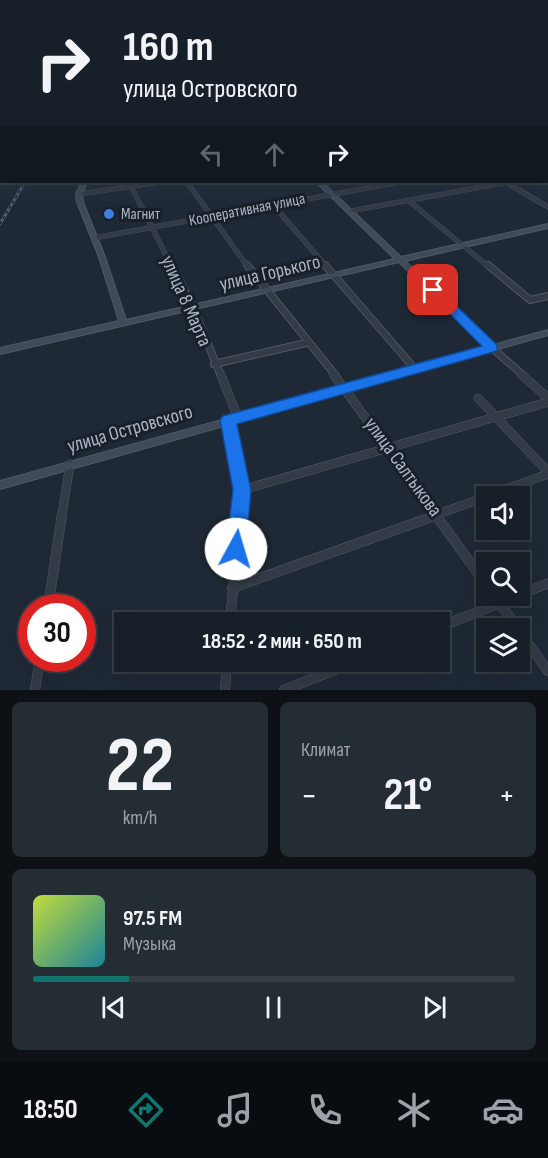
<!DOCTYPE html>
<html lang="ru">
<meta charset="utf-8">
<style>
:root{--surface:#171f28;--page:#242c34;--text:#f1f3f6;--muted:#9ea2a8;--line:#363d45;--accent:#0f766e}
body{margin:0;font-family:"Sofia Sans Condensed",sans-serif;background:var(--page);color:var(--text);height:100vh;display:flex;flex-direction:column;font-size:22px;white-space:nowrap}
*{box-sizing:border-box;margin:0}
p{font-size:20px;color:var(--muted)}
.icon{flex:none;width:33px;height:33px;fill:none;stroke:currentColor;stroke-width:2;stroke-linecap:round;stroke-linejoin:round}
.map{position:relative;height:690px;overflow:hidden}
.sheet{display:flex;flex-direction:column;gap:12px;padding:12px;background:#0d1116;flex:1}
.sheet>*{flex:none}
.hud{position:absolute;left:0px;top:0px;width:549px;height:183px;box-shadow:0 6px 24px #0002,0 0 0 2px var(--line);background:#171f28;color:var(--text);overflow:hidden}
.buttons{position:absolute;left:476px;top:486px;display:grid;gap:12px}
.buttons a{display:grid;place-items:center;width:54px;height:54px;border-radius:0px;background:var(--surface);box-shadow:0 6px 24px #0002,0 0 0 2px var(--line);font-size:30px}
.speed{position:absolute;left:18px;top:594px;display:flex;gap:12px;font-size:30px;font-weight:700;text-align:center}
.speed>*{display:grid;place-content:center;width:78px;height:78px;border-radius:50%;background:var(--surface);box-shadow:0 6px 24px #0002,0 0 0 2px var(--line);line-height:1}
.speed .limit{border:9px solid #d22;background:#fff;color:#111}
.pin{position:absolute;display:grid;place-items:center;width:51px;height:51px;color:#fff;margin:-26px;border-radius:12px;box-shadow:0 3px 9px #0006}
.me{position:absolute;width:66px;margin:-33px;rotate:6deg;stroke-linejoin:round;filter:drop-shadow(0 0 4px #0008)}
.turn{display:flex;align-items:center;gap:21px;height:126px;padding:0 24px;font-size:27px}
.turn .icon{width:78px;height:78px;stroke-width:2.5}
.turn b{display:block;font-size:42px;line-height:51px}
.lanes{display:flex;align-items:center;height:57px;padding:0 24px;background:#0003;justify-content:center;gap:30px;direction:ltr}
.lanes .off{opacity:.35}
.big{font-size:45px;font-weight:700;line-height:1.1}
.sheet .widget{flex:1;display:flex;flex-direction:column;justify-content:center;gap:9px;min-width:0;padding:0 21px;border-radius:9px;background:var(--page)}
.sheet .dial{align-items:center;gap:0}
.dial b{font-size:78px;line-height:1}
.song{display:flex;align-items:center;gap:18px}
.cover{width:72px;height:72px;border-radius:9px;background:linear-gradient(135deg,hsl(70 70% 55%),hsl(190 70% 35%))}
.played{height:6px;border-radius:3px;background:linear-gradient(90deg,var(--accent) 20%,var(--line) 20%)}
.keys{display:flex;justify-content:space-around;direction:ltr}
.heat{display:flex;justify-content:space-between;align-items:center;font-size:33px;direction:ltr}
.sheet .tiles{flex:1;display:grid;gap:12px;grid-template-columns:1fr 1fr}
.widget:last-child{grid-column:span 2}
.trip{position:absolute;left:114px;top:612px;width:336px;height:60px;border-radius:0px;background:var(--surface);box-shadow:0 6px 24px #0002,0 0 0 2px var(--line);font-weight:700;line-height:60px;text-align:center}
.menu{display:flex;height:96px;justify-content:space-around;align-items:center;background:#090c10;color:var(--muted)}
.menu .icon{width:42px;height:42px}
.menu .current{color:var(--accent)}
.menu b{font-size:27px;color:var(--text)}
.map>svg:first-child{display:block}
</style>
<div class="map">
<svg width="548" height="690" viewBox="0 0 548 690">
<rect width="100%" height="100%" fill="#1f2935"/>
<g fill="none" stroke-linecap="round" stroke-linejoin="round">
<defs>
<path id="street-far3" d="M187,182L248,267
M505,182L548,207
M131,186L172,267
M79,194L160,182
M409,201L489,267
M273,205L327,267
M351,211L508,182
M94,238L400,182"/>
<path id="street-far2" d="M172,265L193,307L221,376
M247,265L336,376
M325,265L415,369
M488,265L530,300L548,296
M492,348L524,376
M214,364L306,343"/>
<path id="street-far1" d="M221,375L238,418
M334,375L437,515
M522,375L548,398
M478,398L548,472
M228,421L242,490L240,515
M242,490L548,402
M487,496L548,474
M62,515L70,464
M435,515L486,497"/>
<path id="street" d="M435,514L486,584
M232,588L440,514
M519,595L548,583
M494,596L518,628
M48,608L62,514
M230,622L240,514
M440,627L517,596
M519,631L548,671
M35,690L40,658
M225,690L227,662
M284,690L355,662"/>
<path id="secondary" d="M0,153H2V157L0,158Z
M82,182H87L82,194L83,202L105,257L126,320L395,259L316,182H322L401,257L548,224V228L405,261L493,345L548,330V335L0,489V481L486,347L399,262L0,354V348L119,321L99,257L77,202L76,194Z"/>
</defs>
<use href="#street-far3" stroke="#505964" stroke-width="5"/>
<use href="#street-far2" stroke="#505964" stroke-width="8"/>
<use href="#street-far1" stroke="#505964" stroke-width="9"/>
<use href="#street" stroke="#505964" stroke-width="10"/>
<use href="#secondary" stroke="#505964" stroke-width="2"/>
<use href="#street-far3" stroke="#323b46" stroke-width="4.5"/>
<use href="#street-far2" stroke="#323b46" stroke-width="6"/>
<use href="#street-far1" stroke="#323b46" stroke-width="8"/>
<use href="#street" stroke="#323b46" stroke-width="9"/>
<use href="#secondary" fill="#404a59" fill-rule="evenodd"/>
<defs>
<path id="rail" d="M0,224L25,182"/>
</defs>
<use href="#rail" stroke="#545f6d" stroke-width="3"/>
<use href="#rail" stroke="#18202a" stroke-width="1.5" stroke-dasharray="3" stroke-linecap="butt"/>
</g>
<linearGradient id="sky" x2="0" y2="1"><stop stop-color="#11171d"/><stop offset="0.53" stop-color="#3c495c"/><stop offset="1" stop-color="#3c495c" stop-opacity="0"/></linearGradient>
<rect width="548" height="208" fill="url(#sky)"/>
<path fill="#1a73e8" stroke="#114b97" stroke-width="1.5" d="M433,286L437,287L497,345V351L237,424L251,490L246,549L243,555L236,557L229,555L226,549L233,490L220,420L223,416L482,346L428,292V287Z"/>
<circle fill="#3f7fe0" stroke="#18202a" stroke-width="2" cx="109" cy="214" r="6"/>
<g text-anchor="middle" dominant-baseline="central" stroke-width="6" stroke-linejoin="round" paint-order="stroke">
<g font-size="16" fill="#acb6c3" stroke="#18202a">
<text transform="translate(247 210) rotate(-11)">Кооперативная улица</text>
</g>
<g font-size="16" fill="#acb6c3" stroke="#18202a" text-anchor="start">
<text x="121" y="214">Магнит</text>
</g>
<g font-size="20" fill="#acb6c3" stroke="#18202a">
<text transform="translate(270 273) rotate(-13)">улица Горького</text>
<text transform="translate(186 301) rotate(66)">улица 8 Марта</text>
<text transform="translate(130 429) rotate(-16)">улица Островского</text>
<text transform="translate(403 467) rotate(54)">улица Салтыкова</text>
</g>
</g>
</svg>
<div class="buttons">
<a><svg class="icon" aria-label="sound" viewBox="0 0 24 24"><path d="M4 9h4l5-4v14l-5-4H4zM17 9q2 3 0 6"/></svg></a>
<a><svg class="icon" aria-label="search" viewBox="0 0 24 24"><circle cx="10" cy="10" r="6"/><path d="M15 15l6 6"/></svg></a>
<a><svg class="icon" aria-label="layers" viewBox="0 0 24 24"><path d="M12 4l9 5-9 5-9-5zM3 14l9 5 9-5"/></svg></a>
</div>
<div class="speed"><div class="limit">30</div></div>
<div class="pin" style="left:433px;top:290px;background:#d93025"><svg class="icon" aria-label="arrive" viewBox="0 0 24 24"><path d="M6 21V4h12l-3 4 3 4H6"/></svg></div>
<svg class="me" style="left:236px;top:549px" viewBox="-20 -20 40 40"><circle r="19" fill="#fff"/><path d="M0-13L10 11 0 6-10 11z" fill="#1a73e8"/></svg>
<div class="trip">18:52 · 2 мин · 650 m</div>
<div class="hud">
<div class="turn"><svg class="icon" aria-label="right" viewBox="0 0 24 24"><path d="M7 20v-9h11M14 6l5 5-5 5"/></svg><div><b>160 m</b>улица Островского</div></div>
<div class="lanes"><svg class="icon off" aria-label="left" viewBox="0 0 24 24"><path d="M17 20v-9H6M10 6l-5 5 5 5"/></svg><svg class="icon off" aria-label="ahead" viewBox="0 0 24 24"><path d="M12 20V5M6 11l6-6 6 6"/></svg><svg class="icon" aria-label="right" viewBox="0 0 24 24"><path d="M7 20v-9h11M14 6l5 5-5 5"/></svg></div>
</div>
</div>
<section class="sheet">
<div class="tiles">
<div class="widget dial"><b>22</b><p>km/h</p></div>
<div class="widget"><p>Климат</p>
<div class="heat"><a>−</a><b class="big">21°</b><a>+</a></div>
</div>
<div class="widget">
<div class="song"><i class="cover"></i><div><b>97.5 FM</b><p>Музыка</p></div></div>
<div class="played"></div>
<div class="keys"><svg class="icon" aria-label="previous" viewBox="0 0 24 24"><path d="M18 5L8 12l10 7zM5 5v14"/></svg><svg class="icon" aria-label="pause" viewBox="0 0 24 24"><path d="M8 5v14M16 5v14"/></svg><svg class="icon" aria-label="next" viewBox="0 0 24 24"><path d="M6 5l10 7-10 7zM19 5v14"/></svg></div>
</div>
</div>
</section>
<nav class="menu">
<b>18:50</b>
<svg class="icon current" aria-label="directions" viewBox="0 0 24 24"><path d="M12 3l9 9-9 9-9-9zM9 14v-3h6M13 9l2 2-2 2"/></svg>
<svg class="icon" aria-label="music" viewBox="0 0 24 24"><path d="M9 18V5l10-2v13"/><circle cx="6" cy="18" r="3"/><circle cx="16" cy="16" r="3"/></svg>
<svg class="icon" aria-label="phone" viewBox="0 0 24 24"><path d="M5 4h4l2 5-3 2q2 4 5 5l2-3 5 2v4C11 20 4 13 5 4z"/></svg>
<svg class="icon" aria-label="climate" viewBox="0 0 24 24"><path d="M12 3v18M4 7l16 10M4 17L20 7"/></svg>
<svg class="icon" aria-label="car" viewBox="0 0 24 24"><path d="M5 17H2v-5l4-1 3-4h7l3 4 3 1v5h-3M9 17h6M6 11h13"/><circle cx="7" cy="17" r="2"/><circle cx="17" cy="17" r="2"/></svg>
</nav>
